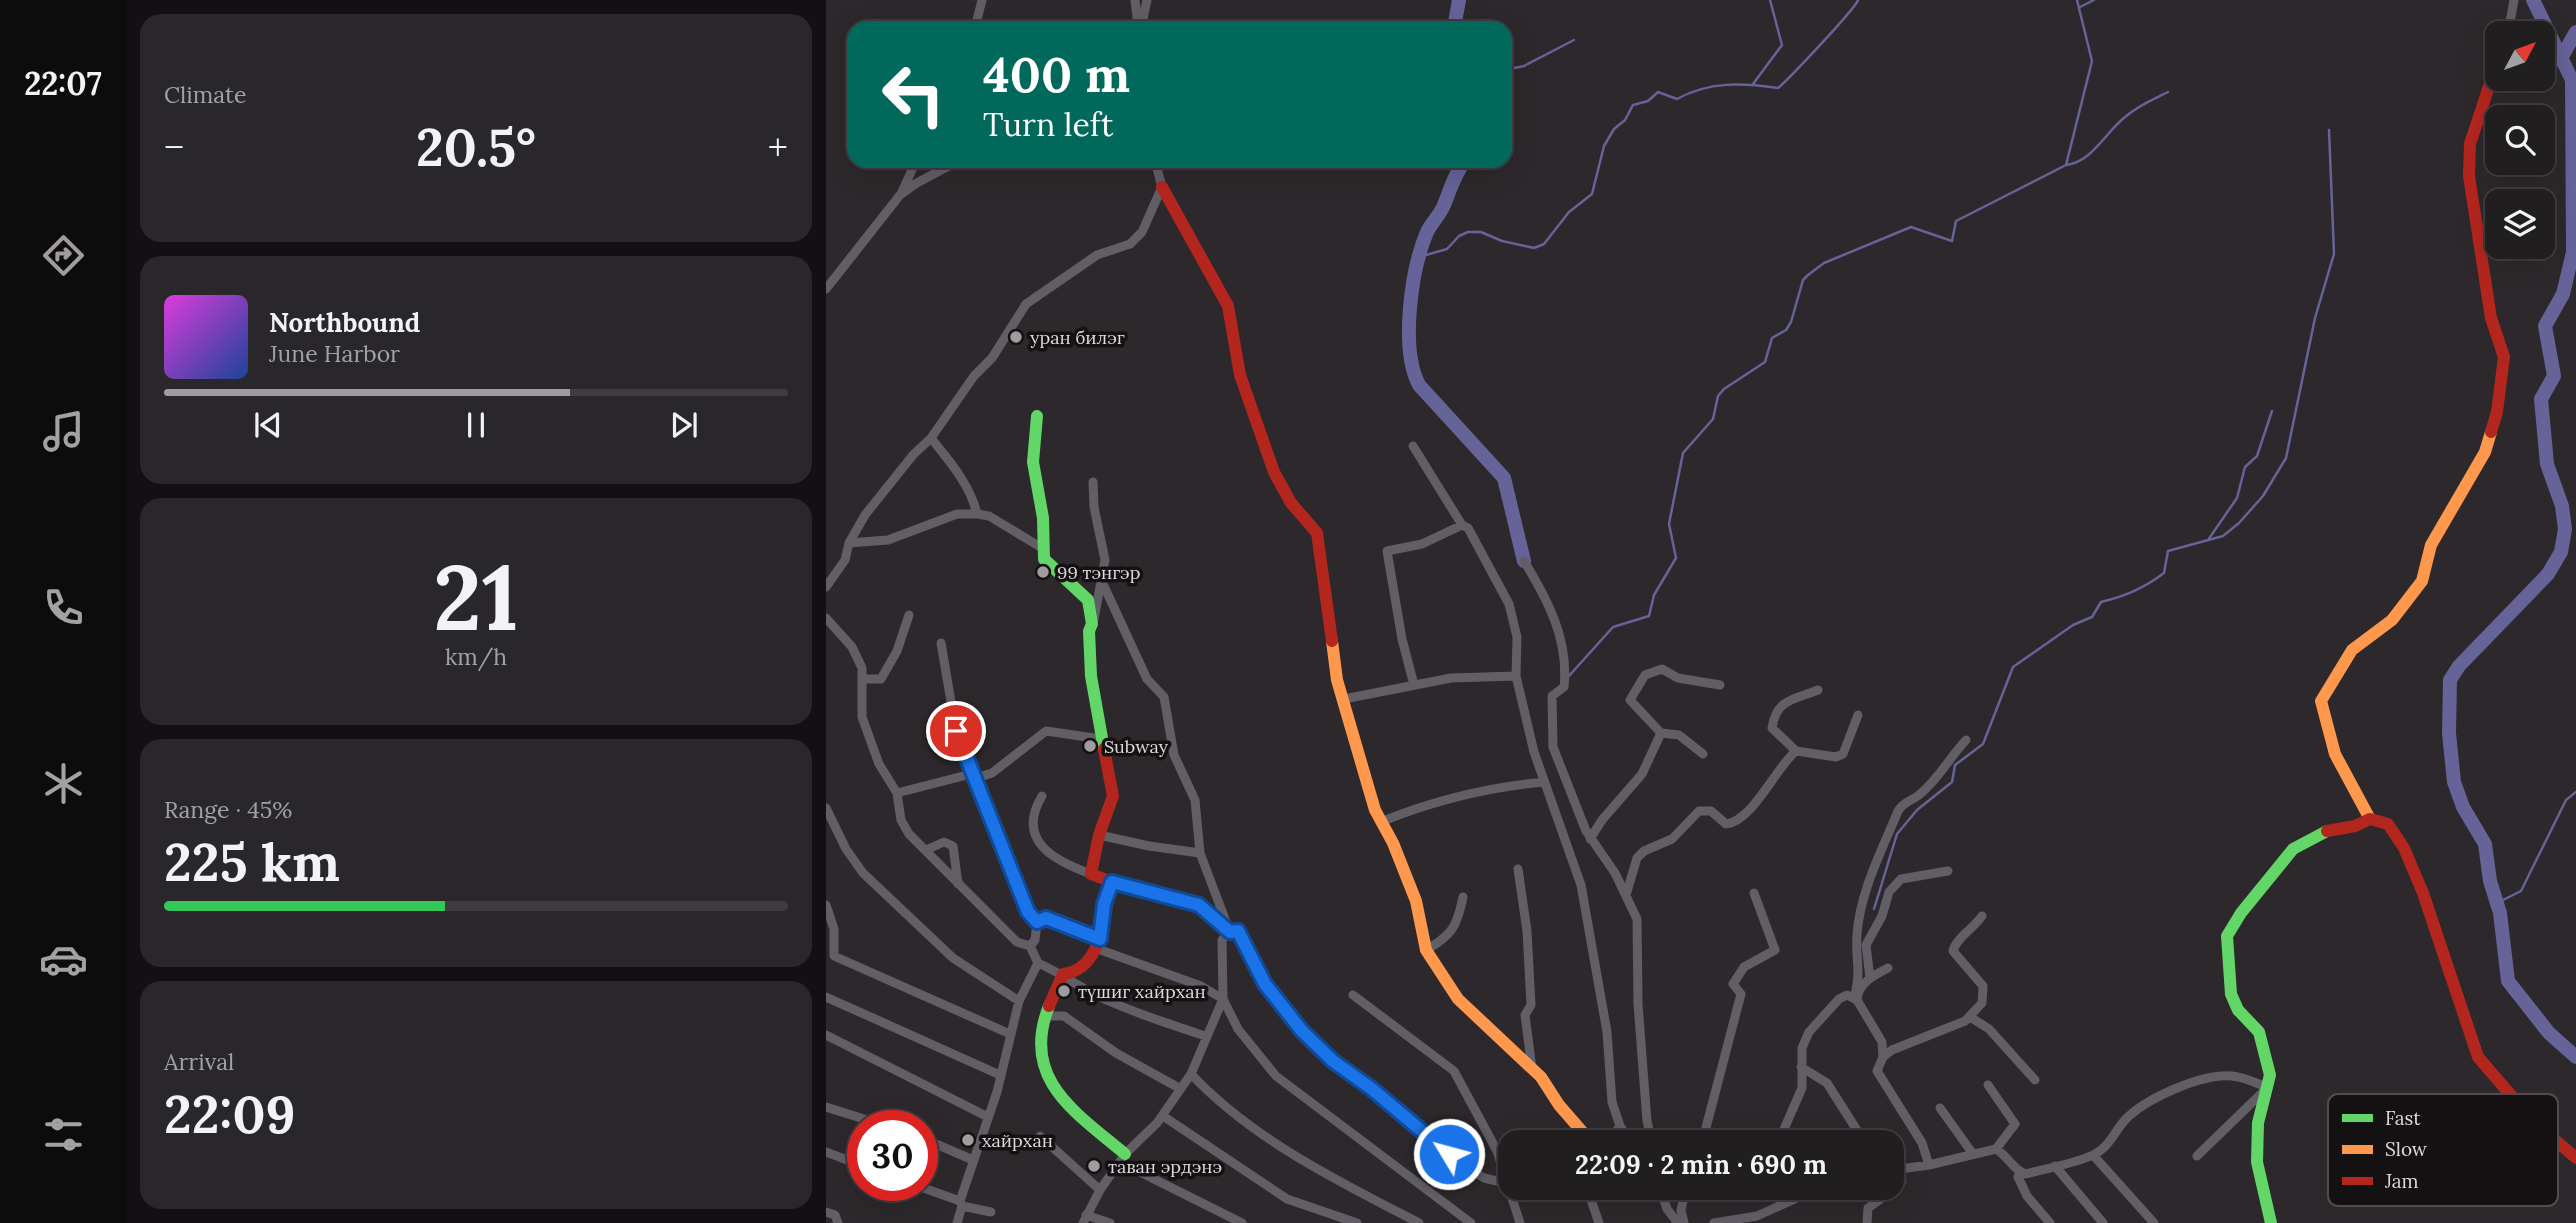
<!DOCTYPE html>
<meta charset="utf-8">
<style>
:root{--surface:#211e20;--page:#292729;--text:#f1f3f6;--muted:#a2a2a5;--line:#3e3c3e;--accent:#a09b9e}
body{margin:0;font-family:Lora,serif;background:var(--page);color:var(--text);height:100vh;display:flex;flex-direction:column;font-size:26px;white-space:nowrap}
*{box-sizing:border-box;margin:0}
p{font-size:23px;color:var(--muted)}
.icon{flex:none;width:38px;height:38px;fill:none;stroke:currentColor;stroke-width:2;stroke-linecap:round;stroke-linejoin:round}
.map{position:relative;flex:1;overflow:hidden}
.details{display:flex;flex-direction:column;gap:14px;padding:14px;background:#121012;width:700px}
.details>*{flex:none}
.hud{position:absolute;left:21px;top:21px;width:665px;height:147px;border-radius:21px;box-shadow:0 7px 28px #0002,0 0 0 2px var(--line);background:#00695c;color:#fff;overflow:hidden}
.needle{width:46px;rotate:49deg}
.controls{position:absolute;left:1659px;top:21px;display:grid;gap:14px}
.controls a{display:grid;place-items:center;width:70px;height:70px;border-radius:14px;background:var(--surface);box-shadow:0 7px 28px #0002,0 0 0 2px var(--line);font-size:35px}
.speed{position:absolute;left:21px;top:1110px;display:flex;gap:14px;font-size:35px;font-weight:700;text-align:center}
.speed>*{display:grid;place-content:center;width:91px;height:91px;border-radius:50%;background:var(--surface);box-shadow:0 7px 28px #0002,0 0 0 2px var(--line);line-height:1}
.speed .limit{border:10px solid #d22;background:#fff;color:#111}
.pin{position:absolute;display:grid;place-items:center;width:60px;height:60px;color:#fff;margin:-30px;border:4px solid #fff;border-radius:50%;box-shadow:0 2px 7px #0007}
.me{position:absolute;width:77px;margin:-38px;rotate:307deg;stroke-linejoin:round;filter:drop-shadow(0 0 5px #0008)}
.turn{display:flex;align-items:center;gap:24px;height:147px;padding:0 21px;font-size:32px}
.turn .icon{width:91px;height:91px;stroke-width:2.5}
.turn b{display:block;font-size:49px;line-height:60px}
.big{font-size:52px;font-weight:700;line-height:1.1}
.details .widget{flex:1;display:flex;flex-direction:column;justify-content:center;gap:10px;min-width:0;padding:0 24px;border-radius:21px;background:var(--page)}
.details .dial{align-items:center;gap:0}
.dial b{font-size:91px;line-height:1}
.song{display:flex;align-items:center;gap:21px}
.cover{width:84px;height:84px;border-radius:10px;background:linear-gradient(135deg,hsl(300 70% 55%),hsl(220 70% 35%))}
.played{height:7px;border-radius:4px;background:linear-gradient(90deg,var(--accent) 65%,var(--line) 65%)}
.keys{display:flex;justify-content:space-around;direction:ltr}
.heat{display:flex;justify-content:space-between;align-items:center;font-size:38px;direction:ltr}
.charge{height:10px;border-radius:5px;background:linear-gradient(90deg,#34c759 45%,var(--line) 0)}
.trip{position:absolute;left:672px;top:1130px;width:406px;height:70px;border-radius:21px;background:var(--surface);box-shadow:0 7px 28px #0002,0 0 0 2px var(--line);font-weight:700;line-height:70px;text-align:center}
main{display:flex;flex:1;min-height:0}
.menu{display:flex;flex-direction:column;width:126px;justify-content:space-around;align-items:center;background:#0d0c0d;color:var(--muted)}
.menu .icon{width:49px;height:49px}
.menu .selected{color:var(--accent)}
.menu b{font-size:32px;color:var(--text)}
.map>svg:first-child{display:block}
</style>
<main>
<nav class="menu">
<b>22:07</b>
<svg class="icon selected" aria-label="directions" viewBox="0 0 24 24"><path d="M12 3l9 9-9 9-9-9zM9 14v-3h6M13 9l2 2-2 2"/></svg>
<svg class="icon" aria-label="music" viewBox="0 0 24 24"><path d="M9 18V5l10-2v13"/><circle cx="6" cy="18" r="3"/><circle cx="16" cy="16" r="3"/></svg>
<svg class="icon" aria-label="phone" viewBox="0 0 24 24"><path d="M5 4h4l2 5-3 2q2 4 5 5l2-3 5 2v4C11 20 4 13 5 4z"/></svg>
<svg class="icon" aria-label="climate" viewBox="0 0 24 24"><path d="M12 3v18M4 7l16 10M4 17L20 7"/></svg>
<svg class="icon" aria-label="car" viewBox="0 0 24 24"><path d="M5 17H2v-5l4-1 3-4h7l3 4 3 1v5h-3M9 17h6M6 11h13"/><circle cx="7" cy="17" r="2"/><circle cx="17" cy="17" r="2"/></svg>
<svg class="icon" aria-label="filters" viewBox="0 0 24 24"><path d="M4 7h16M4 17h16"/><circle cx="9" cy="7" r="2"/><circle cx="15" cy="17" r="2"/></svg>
</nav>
<section class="details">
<div class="widget"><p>Climate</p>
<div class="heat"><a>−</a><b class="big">20.5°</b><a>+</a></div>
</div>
<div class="widget">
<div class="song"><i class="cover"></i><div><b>Northbound</b><p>June Harbor</p></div></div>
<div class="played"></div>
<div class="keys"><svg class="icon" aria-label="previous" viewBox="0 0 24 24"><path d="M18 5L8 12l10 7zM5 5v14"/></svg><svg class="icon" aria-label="pause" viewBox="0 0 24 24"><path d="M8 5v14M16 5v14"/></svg><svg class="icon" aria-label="next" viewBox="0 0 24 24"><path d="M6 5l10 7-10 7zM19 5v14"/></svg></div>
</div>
<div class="widget dial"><b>21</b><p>km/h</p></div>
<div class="widget"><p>Range · 45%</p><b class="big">225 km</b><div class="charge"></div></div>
<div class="widget"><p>Arrival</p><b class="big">22:09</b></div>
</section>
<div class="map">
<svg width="1750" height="1223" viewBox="0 0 1750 1223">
<rect width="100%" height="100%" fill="#2c282b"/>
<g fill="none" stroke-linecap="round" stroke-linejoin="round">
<path stroke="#656398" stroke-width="2.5" d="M1254,7L1268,0
M679,70L698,66L748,40
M927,84L956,45L944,0
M1240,165C1266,162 1279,133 1299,117C1313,105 1326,100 1342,92
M593,257L621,249L633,236L642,232H655L676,241L708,248L718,244L743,212L766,194L778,146L788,129L799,120L807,105L822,101L832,92L851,99C883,81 917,83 952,88C962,80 1029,9 1032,0
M1382,540L1411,498L1419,467L1431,456L1446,411
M742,677L787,627L823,616L828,595L850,558L843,524L857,453L887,419L892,396L898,389L939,362L946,338L960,330L965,322L977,280L982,275L998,263L1085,227L1126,241L1130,221L1240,165L1266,61L1251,0
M1671,903L1695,891L1740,800L1750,792
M1048,909L1071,834L1091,810L1126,782L1129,765L1157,744L1187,667L1247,625L1266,617L1275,602C1300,596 1318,588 1338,573L1342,551L1397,536L1413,523L1437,496L1460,458L1489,318L1508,254L1503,130"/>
<path stroke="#656398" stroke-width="14" d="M1707,0L1746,80L1747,252L1737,294L1719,326L1728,376L1715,399L1721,464L1736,506L1739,529L1735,552L1722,574L1633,666L1624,680L1623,733L1628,782L1637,807L1659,844L1664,881L1674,913L1682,981L1723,1033L1750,1057
M628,28L633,0
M1734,60L1750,32
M639,161C629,173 624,190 618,205C614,215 606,222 601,232C585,270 574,349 593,385L678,478L698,561"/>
<path stroke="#625e66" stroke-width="9" d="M309,0L312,26
M149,28L156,0
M315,28L321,0
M1682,33L1688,0
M75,194L90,161
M0,289L74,195L89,184L132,161
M105,438C123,461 144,484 151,514L163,516L216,548
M587,446L636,525L642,528L683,604L691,637L690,676L708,752L755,885L781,1032L786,1102L794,1126L782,1143
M267,482L268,507L279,560L268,619
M23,543L62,540L131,514H151
M698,561C722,600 743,640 738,687L726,696L727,747L760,831L789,873L811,919L812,1004L821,1121L826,1143
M277,584L321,679L338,697L348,755L369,800L374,853L402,927
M0,587L19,560L23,543L39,515L87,455L105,438L148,376L166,358L200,304L271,255L304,244L316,232L336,187L329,161
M0,618L26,647L36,668V717L53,764L71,793L75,820L83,834L191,942L204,946L212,963C237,974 257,990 283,1001C314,1015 347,1025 379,1036
M115,643L130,731L202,912L211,922L209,940L204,946
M38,679H55L71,651L83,615
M588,685L576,639L561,551L596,544L636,525
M518,699L625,678L690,676
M835,733L853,735L877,754
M970,751L946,728C950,699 968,700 992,690
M71,793L145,774L157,776L166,773L220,731L275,739
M216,796C189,841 229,861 265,874
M0,808L20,849L37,873L127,958L193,1001L171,1092L134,1201L136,1206L131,1223
M557,821C609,800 663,787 718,782
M273,835L323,846L374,853
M764,839L776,820L816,774L835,733L804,700L819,675L836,669L852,678L894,685
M100,850L118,842L127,846L132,884
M692,869L701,931L705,1005L699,1015L706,1069
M286,882L373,905L404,931H412L439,984L476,1031L507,1061L546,1089L631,1161L658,1178L680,1183
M800,895L811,858L818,851L846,839L873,811H885L900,824C927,821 950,767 970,751L1010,757L1017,754L1032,715
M0,905L8,929V956L184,1034
M211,922L220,918L274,939
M269,948L375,986L397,999L412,1029L450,1076L645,1223
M600,950C626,935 631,927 637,897
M1044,978L1040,945L1056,916L1063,892L1075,879L1122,871
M527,995L628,1071L671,1151L694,1223
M0,997L174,1075
M1028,998C1036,968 1029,961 1031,934C1034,892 1056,850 1072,811C1077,802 1085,801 1093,795C1113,779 1123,758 1140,740
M193,1001L212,963
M220,1016H238L290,1053L353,1088
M1144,1017L1163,1029L1209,1080
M0,1035L162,1117
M1057,1057L1056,1042L1031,1000C1032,983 1048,975 1062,968
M975,1067L1001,1083L1039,1143
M365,1074C427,1140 514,1182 593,1223
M0,1107L57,1125
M1114,1108L1147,1154
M337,1116L461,1199L531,1223
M794,1126L805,1143
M214,1136L274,1190
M96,1138L147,1160
M876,1143L915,994L907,984L918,967L949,950L928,893
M952,1143L976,1088V1048L983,1032L1013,999L1021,995L1031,1000
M1170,1149C1181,1155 1188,1171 1200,1174C1222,1168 1247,1164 1267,1155C1286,1146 1289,1128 1303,1116C1324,1097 1377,1073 1406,1076C1418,1077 1431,1083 1442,1088
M0,1152L37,1166
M1267,1155L1328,1223
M1371,1156L1441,1088
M294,1162L416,1223
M1103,1165L1096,1143L1051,1071L1057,1057L1066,1050L1139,1021L1156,1003L1157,986L1127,951C1130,938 1148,928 1156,916
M1229,1166L1277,1223
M1066,1170L1103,1165L1170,1149L1189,1124L1162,1085
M1194,1172L1192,1177L1201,1196L1224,1223
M89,1185L134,1201
M761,1188L773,1223
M834,1188L841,1209L852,1223
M136,1206L165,1212
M0,1212L9,1215L12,1223
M260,1215L284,1223
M257,1223L274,1190L299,1154L331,1123L365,1074L397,999L396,940L404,931
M858,1223L855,1210L860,1188
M888,1223L931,1216L993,1188
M1041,1223L1042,1208L1074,1185L1076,1181L1070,1170"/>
<path stroke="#63d668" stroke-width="12" d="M211,416L207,462L217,518L218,559L262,600L266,624L263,631L265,676L278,749
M223,1006C194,1079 249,1112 299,1154
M1445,1223L1431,1162L1432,1123L1444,1075L1433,1032L1412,1010L1405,994L1401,936L1415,913L1467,849L1501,831"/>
<path stroke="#ff974d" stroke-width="12" d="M506,641L511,680L549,810L567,843L590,901L600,950L632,999L715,1077L733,1105L766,1143
M1544,819L1509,754L1495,701L1526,650L1566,620L1596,581L1605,545L1659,452L1665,432"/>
<path stroke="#b3261e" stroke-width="12" d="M336,187L402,306L414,375L448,472L465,503L491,533L506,641
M1665,432L1671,412L1678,357L1665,318L1643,176L1644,144L1671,62
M1501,831L1529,826L1544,819L1562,824L1578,848L1597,893L1652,1057L1708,1122L1750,1158
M223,1006L237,974C278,969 277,914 286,882L265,874L273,835L287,796L278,749"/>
</g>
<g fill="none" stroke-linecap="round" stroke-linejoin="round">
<defs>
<path id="route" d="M130,731L202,912L211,922L220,918L274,939L278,904L286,882L373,905L404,932L412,931L439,984L476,1031L507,1061L546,1089L623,1154"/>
</defs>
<use href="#route" stroke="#114b97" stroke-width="18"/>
<use href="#route" stroke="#1a73e8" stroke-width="12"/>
</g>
<g fill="#a09b9e" stroke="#141113" stroke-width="2.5">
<circle cx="190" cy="337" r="7"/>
<circle cx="217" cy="572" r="7"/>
<circle cx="264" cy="746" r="7"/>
<circle cx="238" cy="991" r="7"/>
<circle cx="142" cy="1140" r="7"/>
<circle cx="268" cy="1166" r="7"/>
</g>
<g text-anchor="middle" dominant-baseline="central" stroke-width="7" stroke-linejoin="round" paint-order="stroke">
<g font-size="18" fill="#ded9dc" stroke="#141113" text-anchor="start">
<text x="204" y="337">уран билэг</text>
<text x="231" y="572">99 тэнгэр</text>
<text x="278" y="746">Subway</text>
<text x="252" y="991">түшиг хайрхан</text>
<text x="156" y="1140">хайрхан</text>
<text x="282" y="1166">таван эрдэнэ</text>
</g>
</g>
<rect x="1502" y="1094" width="230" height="112" rx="10" fill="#141113" stroke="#514d4f" stroke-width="2"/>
<rect x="1516" y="1114" width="31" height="8" fill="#63d668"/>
<rect x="1516" y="1145" width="31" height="9" fill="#ff974d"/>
<rect x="1516" y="1177" width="31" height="8" fill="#b3261e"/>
<g font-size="19" fill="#ded9dc">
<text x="1559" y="1125">Fast</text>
<text x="1559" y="1156">Slow</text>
<text x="1559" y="1188">Jam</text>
</g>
</svg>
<div class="controls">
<a><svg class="needle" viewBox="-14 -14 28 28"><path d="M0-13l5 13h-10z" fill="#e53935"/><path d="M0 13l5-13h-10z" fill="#a2a2a5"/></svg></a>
<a><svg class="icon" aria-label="search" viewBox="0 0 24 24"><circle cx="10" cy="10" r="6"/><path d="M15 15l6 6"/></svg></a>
<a><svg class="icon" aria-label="layers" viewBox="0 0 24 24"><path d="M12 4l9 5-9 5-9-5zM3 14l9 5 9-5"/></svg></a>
</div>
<div class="speed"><div class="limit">30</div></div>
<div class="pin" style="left:130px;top:731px;background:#d93025"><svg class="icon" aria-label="arrive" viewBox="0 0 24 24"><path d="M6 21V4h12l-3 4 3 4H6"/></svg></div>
<svg class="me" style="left:623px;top:1154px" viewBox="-20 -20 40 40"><circle r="17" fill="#1a73e8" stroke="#fff" stroke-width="3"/><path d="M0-11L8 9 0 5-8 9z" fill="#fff"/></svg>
<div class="trip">22:09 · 2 min · 690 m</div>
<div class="hud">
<div class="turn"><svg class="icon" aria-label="left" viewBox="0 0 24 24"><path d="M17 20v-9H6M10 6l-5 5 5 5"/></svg><div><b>400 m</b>Turn left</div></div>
</div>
</div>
</main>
